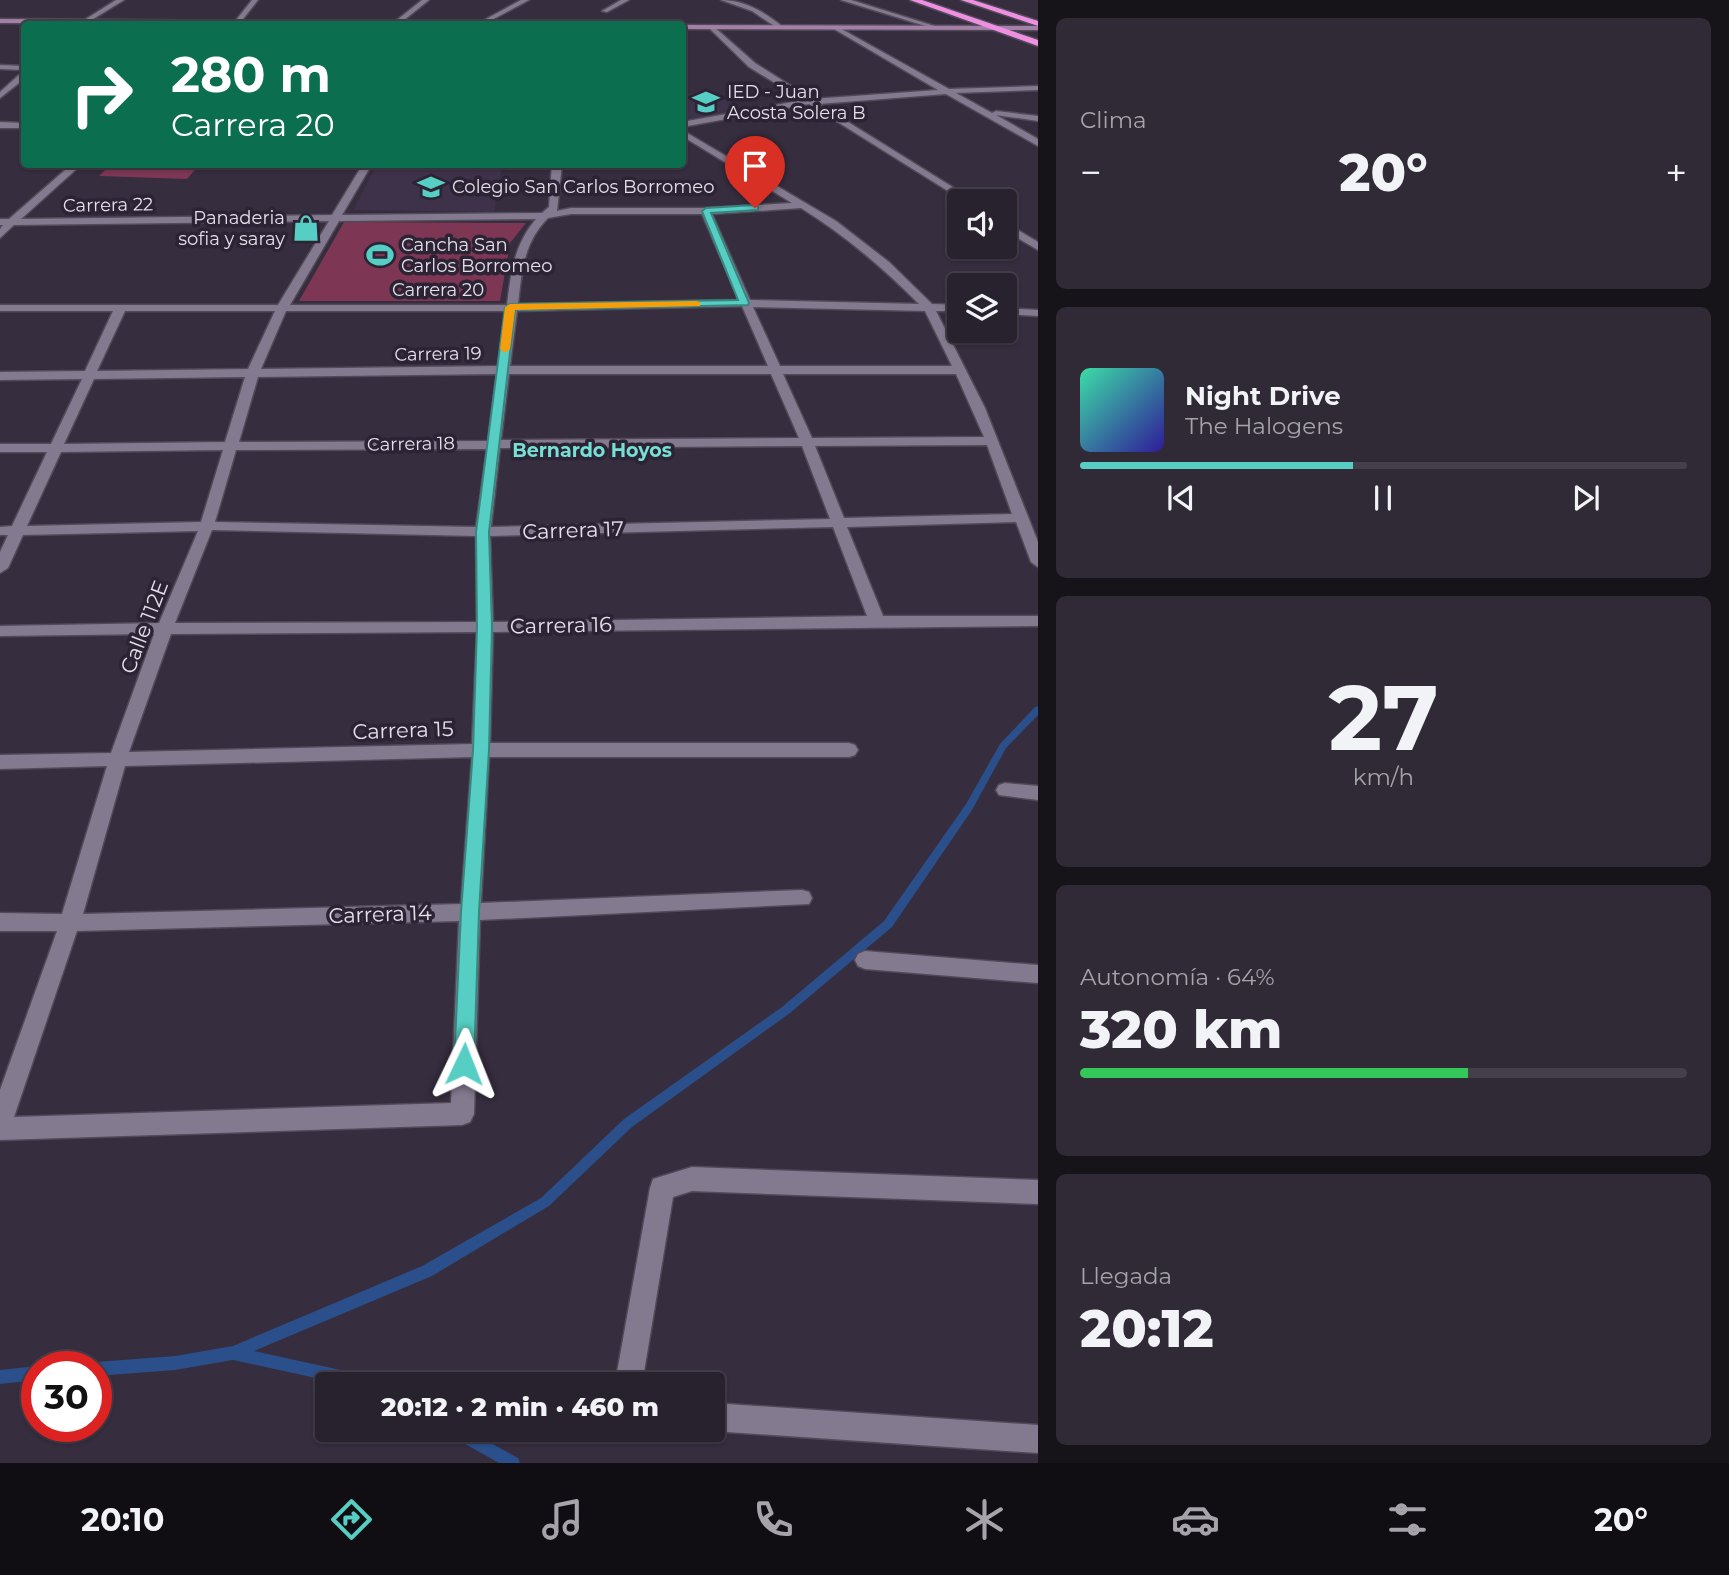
<!DOCTYPE html>
<html lang="es">
<meta charset="utf-8">
<style>
:root{--surface:#28222e;--page:#302a36;--text:#f1f3f6;--muted:#a5a4aa;--line:#443f4a;--accent:#56cec3}
body{margin:0;font-family:Montserrat,sans-serif;background:var(--page);color:var(--text);height:100vh;display:flex;flex-direction:column;font-size:26px;white-space:nowrap}
*{box-sizing:border-box;margin:0}
p{font-size:23px;color:var(--muted)}
.icon{flex:none;width:38px;height:38px;fill:none;stroke:currentColor;stroke-width:2;stroke-linecap:round;stroke-linejoin:round}
.map{position:relative;flex:1;overflow:hidden}
.panel{display:flex;flex-direction:column;gap:18px;padding:18px;background:#161319;width:691px}
.panel>*{flex:none}
.top-card{position:absolute;left:21px;top:21px;width:665px;height:147px;border-radius:7px;box-shadow:0 2px 5px #0004,0 0 0 2px var(--line);background:#0b6e4f;color:#fff;overflow:hidden}
.tools{position:absolute;left:947px;top:189px;display:grid;gap:14px}
.tools a{display:grid;place-items:center;width:70px;height:70px;border-radius:7px;background:var(--surface);box-shadow:0 2px 5px #0004,0 0 0 2px var(--line);font-size:35px}
.speed{position:absolute;left:21px;top:1351px;display:flex;gap:14px;font-size:35px;font-weight:700;text-align:center}
.speed>*{display:grid;place-content:center;width:91px;height:91px;border-radius:50%;background:var(--surface);box-shadow:0 2px 5px #0004,0 0 0 2px var(--line);line-height:1}
.speed .limit{border:10px solid #d22;background:#fff;color:#111}
.pin{position:absolute;display:grid;place-items:center;width:60px;height:60px;color:#fff;margin:-72px -30px;border-radius:50% 50% 50% 0;rotate:-45deg;box-shadow:0 0 7px #0007}
.pin .icon{rotate:45deg}
.me{position:absolute;width:77px;margin:-38px;rotate:2deg;stroke-linejoin:round;filter:drop-shadow(0 0 5px #0008)}
.turn{display:flex;align-items:center;gap:24px;height:147px;padding:0 35px;font-size:32px}
.turn .icon{width:91px;height:91px;stroke-width:2.5}
.turn b{display:block;font-size:49px;line-height:60px}
.big{font-size:52px;font-weight:800;line-height:1.1}
.panel .tile{flex:1;display:flex;flex-direction:column;justify-content:center;gap:10px;min-width:0;padding:0 24px;border-radius:10px;background:var(--page)}
.panel .dial{align-items:center;gap:0}
.dial b{font-size:91px;line-height:1}
.song{display:flex;align-items:center;gap:21px}
.cover{width:84px;height:84px;border-radius:10px;background:linear-gradient(135deg,hsl(160 70% 55%),hsl(250 70% 35%))}
.played{height:7px;border-radius:4px;background:linear-gradient(90deg,var(--accent) 45%,var(--line) 45%)}
.keys{display:flex;justify-content:space-around;direction:ltr}
.heat{display:flex;justify-content:space-between;align-items:center;font-size:38px;direction:ltr}
.charge{height:10px;border-radius:5px;background:linear-gradient(90deg,#34c759 64%,var(--line) 0)}
.trip{position:absolute;left:315px;top:1372px;width:410px;height:70px;border-radius:7px;background:var(--surface);box-shadow:0 2px 5px #0004,0 0 0 2px var(--line);font-weight:800;line-height:70px;text-align:center}
.dock{display:flex;height:112px;justify-content:space-around;align-items:center;background:#100e12;color:var(--muted)}
.dock .icon{width:49px;height:49px}
.dock .on{color:var(--accent)}
.dock b{font-size:32px;color:var(--text)}
main{display:flex;flex:1;min-height:0}
.map>svg:first-child{display:block}
</style>
<main>
<div class="map">
<svg width="1038" height="1463" viewBox="0 0 1038 1463">
<rect width="100%" height="100%" fill="#362d3e"/>
<path fill="#3e324a" d="M710,91L746,110L683,120V94Z
M377,164L502,165L494,212L353,210Z"/>
<path fill="#7d3754" d="M110,165V164L199,165L187,179L99,176Z
M344,222L526,223L510,243L500,301H299Z"/>
<g fill="none" stroke-linecap="round" stroke-linejoin="round">
<path fill="#2a4f8a" fill-rule="evenodd" d="M1038,706V715L1006,748L972,810L892,927L790,1013L632,1127L549,1206L432,1276L254,1351L345,1371L364,1379L366,1384H343L233,1360L175,1370L96,1376V1367H90L91,1364L96,1362L175,1356L233,1346L422,1266L541,1198L624,1119L782,1007L884,921L966,804L1000,744L1035,707Z
M37,1366L38,1367H37V1380L0,1384V1370Z
M447,1430H467L518,1458L520,1463H499L449,1435Z"/>
<defs>
<path id="street" d="M116,0H124L85,24H78Z
M252,0H258L239,24H233Z
M422,0H429L399,24H392Z
M521,0H529L484,24H477Z
M621,0H629L607,12L602,11Z
M721,0C744,0 765,12 783,27L777,28L752,11Z
M841,0H851L941,28L935,29Z
M709,26H713L755,63L812,99L938,90L834,29L836,26L949,89L1038,86V90L956,93L992,113L996,111L1038,116V121L996,115L1038,139V146L946,94L819,104L975,201H964L809,104L682,127V122L803,100L749,67L709,28Z
M0,65L24,66V70L0,69Z
M21,73H24V79L0,98V92Z
M0,122L24,123V128H0Z
M682,130L836,221L889,262L932,304L959,305V311H936L985,408L1038,542V567L1031,562L1016,522L847,527L883,616H1038V626L493,632L490,743H849L855,745L858,750L855,755L849,757H489L481,903L802,890L809,892L812,898L809,904L480,920L474,1114L470,1122L462,1125L0,1140V1090L57,931H0V913L62,914L107,766L0,769V755L111,753L154,634L0,636V626L159,623L198,531L23,535L8,568L0,573V552L8,535H0V527L12,526L47,452H0V444H51L82,379L0,380V372L85,371L113,311H0V305H278L329,221L14,225L0,238V229L3,225H0V219H9L72,164H82L21,219L332,215L363,164H372L342,215L542,213L549,207L552,164H562L557,211L571,208H706L792,203L682,136ZM801,208C845,235 883,268 919,304L750,300L712,214ZM571,214H702L739,300L518,304C522,272 523,243 548,218ZM536,219C514,245 511,272 507,305H290L339,221ZM742,306L768,366H510L517,311ZM753,307L925,311L952,366H780ZM125,311H275L248,369L97,371ZM286,311H506L498,366L261,369ZM497,374L488,441L239,442L258,377ZM509,374H771L799,438L501,440ZM783,374H956L984,437L812,438ZM245,377L225,442L64,444L94,379ZM987,445L1012,514L844,518L815,446ZM802,446L830,519L491,527L500,448ZM487,449L476,527L215,522L236,450ZM223,450L201,522L27,526L61,452ZM833,527L867,616L493,622L490,536ZM212,530L476,536L477,622L175,623ZM477,632L472,744L129,752L171,634ZM472,757L461,904L83,914L125,766ZM459,921L451,1103L14,1117L77,931Z
M1004,222L1038,242V250L1004,230Z
M1004,308L1038,310V316L1004,314Z
M1005,783L1038,786V800L999,795L996,790L999,785Z
M865,951L1038,965V983L865,969L858,966L855,960L858,954Z
M692,1167L1038,1180V1204L692,1191L673,1197L642,1384H615L650,1188L653,1179Z
M712,1403L1038,1425V1453L712,1431L709,1430H712Z"/>
<path id="secondary" d="M0,19L363,22L366,24L0,23Z
M682,25L1038,26V30L682,29Z"/>
<path id="highway" d="M910,0H922L1038,40V46Z
M961,0H973L1038,21V26Z"/>
</defs>
<use href="#street" stroke="#514a58" stroke-width="3"/>
<use href="#secondary" stroke="#514a58" stroke-width="3"/>
<use href="#highway" stroke="#514a58" stroke-width="3"/>
<use href="#street" fill="#847a8f" fill-rule="evenodd"/>
<use href="#secondary" fill="#a480a8" fill-rule="evenodd"/>
<use href="#highway" fill="#ee8fe1" fill-rule="evenodd"/>
</g>
<path fill="#56cec3" stroke="#38867f" stroke-width="2" d="M755,205L758,206V210L711,213L749,303L748,305L515,310L489,532L492,627L489,750L479,912L474,1064L471,1070L464,1073L457,1070L454,1064L461,912L473,750L477,627L476,532L505,307L510,304L738,300L702,211L706,208Z"/>
<path fill="#f59e0b" d="M696,301L700,302V306L515,310L510,349L505,353L500,349L505,307L510,304Z"/>
<defs>
<symbol id="school-bare" viewBox="-9 -9 18 18"><path d="M0-5L7-2L0 1L-7-2ZM-4 1L0 2.5L4 1V4Q0 6-4 4Z" fill="#56cec3" stroke="#2c2334" stroke-width="2.5" paint-order="stroke"/></symbol>
<symbol id="shop-bare" viewBox="-9 -9 18 18"><path d="M-5-2.5h2.3a2.7 3.5 0 0 1 5.4 0H5L5.5 6h-11ZM-1.5-2.5h3a1.5 2.3 0 0 0-3 0Z" fill="#56cec3" stroke="#2c2334" stroke-width="2.5" paint-order="stroke"/></symbol>
<symbol id="stadium-bare" viewBox="-9 -9 18 18"><path d="M0-5a6.5 5 0 1 0 0 10a6.5 5 0 1 0 0-10ZM-3.5-1.8h7v3.6h-7Z" fill="#56cec3" stroke="#2c2334" stroke-width="2.5" paint-order="stroke"/></symbol>
</defs>
<g fill-rule="evenodd">
<use href="#school-bare" x="687" y="83" width="38" height="38"/>
<use href="#school-bare" x="412" y="168" width="38" height="38"/>
<use href="#shop-bare" x="287" y="209" width="38" height="38"/>
<use href="#stadium-bare" x="361" y="236" width="38" height="38"/>
</g>
<g text-anchor="middle" dominant-baseline="central" stroke-width="7" stroke-linejoin="round" paint-order="stroke">
<g font-size="18" fill="#e4dfea" stroke="#2c2334" text-anchor="start">
<text x="727" y="92">IED - Juan<tspan x="727" dy="21">Acosta Solera B</tspan></text>
<text x="452" y="187">Colegio San Carlos Borromeo</text>
<text x="285" y="218" text-anchor="end">Panaderia<tspan x="285" dy="21">sofia y saray</tspan></text>
<text x="401" y="245">Cancha San<tspan x="401" dy="21">Carlos Borromeo</tspan></text>
</g>
<g font-size="18" fill="#e4dfea" stroke="#2c2334">
<text transform="translate(108 205) rotate(-1)">Carrera 22</text>
<text x="438" y="290">Carrera 20</text>
<text transform="translate(438 354) rotate(-1)">Carrera 19</text>
<text transform="translate(411 444) rotate(-1)">Carrera 18</text>
</g>
<g font-size="19" font-weight="bold" fill="#76e0d6" stroke="#2c2334">
<text x="592" y="450">Bernardo Hoyos</text>
</g>
<g font-size="21" fill="#e4dfea" stroke="#2c2334">
<text transform="translate(573 530) rotate(-2)">Carrera 17</text>
<text transform="translate(561 625) rotate(-1)">Carrera 16</text>
<text transform="translate(144 627) rotate(-69)">Calle 112E</text>
<text transform="translate(403 730) rotate(-2)">Carrera 15</text>
<text transform="translate(380 914) rotate(-2)">Carrera 14</text>
</g>
</g>
</svg>
<div class="tools">
<a><svg class="icon" aria-label="sound" viewBox="0 0 24 24"><path d="M4 9h4l5-4v14l-5-4H4zM17 9q2 3 0 6"/></svg></a>
<a><svg class="icon" aria-label="layers" viewBox="0 0 24 24"><path d="M12 4l9 5-9 5-9-5zM3 14l9 5 9-5"/></svg></a>
</div>
<div class="speed"><div class="limit">30</div></div>
<div class="pin" style="left:755px;top:208px;background:#d93025"><svg class="icon" aria-label="arrive" viewBox="0 0 24 24"><path d="M6 21V4h12l-3 4 3 4H6"/></svg></div>
<svg class="me" style="left:464px;top:1064px" viewBox="-20 -20 40 40"><path d="M0-17L14 15 0 8-14 15z" fill="#56cec3" stroke="#fff" stroke-width="4"/></svg>
<div class="trip">20:12 · 2 min · 460 m</div>
<div class="top-card">
<div class="turn"><svg class="icon" aria-label="right" viewBox="0 0 24 24"><path d="M7 20v-9h11M14 6l5 5-5 5"/></svg><div><b>280 m</b>Carrera 20</div></div>
</div>
</div>
<section class="panel">
<div class="tile"><p>Clima</p>
<div class="heat"><a>−</a><b class="big">20°</b><a>+</a></div>
</div>
<div class="tile">
<div class="song"><i class="cover"></i><div><b>Night Drive</b><p>The Halogens</p></div></div>
<div class="played"></div>
<div class="keys"><svg class="icon" aria-label="previous" viewBox="0 0 24 24"><path d="M18 5L8 12l10 7zM5 5v14"/></svg><svg class="icon" aria-label="pause" viewBox="0 0 24 24"><path d="M8 5v14M16 5v14"/></svg><svg class="icon" aria-label="next" viewBox="0 0 24 24"><path d="M6 5l10 7-10 7zM19 5v14"/></svg></div>
</div>
<div class="tile dial"><b>27</b><p>km/h</p></div>
<div class="tile"><p>Autonomía · 64%</p><b class="big">320 km</b><div class="charge"></div></div>
<div class="tile"><p>Llegada</p><b class="big">20:12</b></div>
</section>
</main>
<nav class="dock">
<b>20:10</b>
<svg class="icon on" aria-label="directions" viewBox="0 0 24 24"><path d="M12 3l9 9-9 9-9-9zM9 14v-3h6M13 9l2 2-2 2"/></svg>
<svg class="icon" aria-label="music" viewBox="0 0 24 24"><path d="M9 18V5l10-2v13"/><circle cx="6" cy="18" r="3"/><circle cx="16" cy="16" r="3"/></svg>
<svg class="icon" aria-label="phone" viewBox="0 0 24 24"><path d="M5 4h4l2 5-3 2q2 4 5 5l2-3 5 2v4C11 20 4 13 5 4z"/></svg>
<svg class="icon" aria-label="climate" viewBox="0 0 24 24"><path d="M12 3v18M4 7l16 10M4 17L20 7"/></svg>
<svg class="icon" aria-label="car" viewBox="0 0 24 24"><path d="M5 17H2v-5l4-1 3-4h7l3 4 3 1v5h-3M9 17h6M6 11h13"/><circle cx="7" cy="17" r="2"/><circle cx="17" cy="17" r="2"/></svg>
<svg class="icon" aria-label="filters" viewBox="0 0 24 24"><path d="M4 7h16M4 17h16"/><circle cx="9" cy="7" r="2"/><circle cx="15" cy="17" r="2"/></svg>
<b>20°</b>
</nav>
